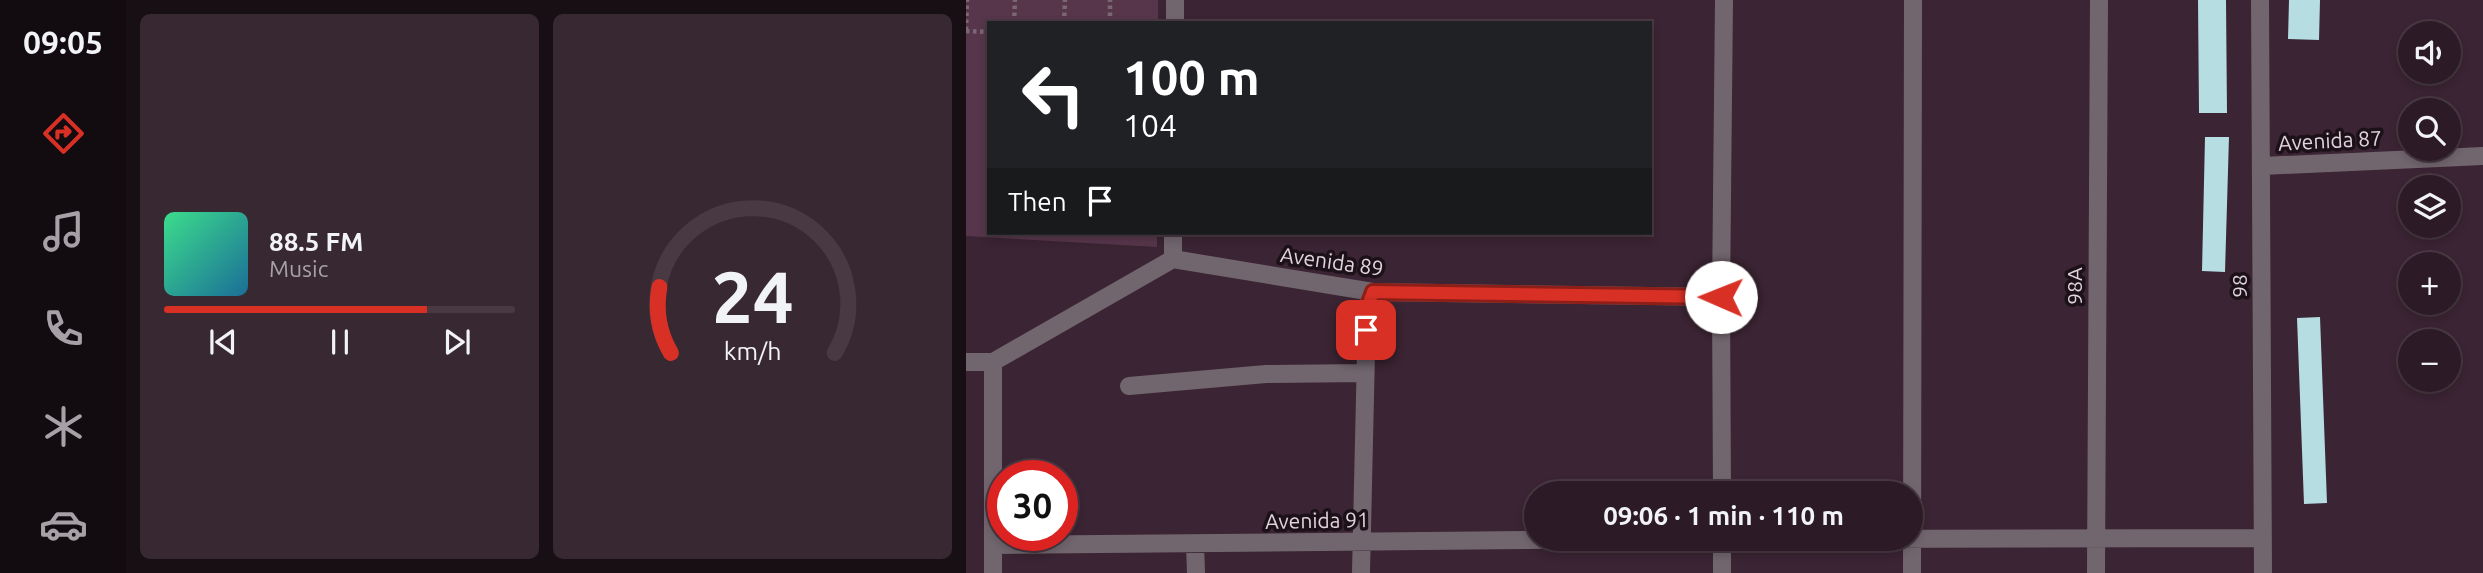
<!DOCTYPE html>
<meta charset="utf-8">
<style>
:root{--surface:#2c1b26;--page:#382832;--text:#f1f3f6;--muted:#a6a1a7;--line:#483943;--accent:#d93025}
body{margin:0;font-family:Ubuntu,sans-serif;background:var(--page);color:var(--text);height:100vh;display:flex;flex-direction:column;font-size:26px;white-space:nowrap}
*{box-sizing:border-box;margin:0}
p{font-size:23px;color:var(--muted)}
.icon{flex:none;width:38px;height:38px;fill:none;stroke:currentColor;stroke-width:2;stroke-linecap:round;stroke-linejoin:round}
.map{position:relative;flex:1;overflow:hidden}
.sheet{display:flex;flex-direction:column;gap:14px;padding:14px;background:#180f15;width:840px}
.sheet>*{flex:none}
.banner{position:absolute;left:21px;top:21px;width:665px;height:214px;border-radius:0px;box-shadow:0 4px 10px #0003,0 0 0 2px var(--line);background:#202124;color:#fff;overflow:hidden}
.buttons{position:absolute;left:1432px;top:21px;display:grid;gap:14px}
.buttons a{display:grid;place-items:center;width:63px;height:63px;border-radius:50%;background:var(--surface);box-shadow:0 4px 10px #0003,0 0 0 2px var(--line);font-size:35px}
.speed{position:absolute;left:21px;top:460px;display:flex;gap:14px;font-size:35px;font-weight:700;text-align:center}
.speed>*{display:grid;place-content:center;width:91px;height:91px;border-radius:50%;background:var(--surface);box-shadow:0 4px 10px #0003,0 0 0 2px var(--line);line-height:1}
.speed .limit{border:10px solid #d22;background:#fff;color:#111}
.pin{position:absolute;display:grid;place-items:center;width:60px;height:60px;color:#fff;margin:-30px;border-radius:14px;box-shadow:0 4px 10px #0006}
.me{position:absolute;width:77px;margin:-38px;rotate:271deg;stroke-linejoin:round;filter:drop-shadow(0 0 5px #0008)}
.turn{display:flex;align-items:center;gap:24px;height:147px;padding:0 21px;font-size:32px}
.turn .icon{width:91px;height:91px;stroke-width:2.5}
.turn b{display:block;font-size:49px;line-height:60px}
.then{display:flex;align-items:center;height:66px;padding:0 21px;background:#0003;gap:14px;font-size:26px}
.sheet .widget{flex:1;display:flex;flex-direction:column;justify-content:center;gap:10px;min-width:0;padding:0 24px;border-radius:10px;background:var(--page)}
.sheet .dial{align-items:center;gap:0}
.dial svg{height:182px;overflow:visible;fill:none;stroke:var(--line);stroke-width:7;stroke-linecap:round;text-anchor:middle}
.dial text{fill:var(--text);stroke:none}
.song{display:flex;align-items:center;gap:21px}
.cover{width:84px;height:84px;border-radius:10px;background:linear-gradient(135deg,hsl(150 70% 55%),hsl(200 70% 35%))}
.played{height:7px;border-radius:4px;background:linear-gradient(90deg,var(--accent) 75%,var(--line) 75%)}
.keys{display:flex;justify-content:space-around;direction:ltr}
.sheet .tiles{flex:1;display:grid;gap:14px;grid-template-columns:repeat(2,1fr)}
.trip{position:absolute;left:558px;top:481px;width:399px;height:70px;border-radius:35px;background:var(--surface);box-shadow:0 4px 10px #0003,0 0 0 2px var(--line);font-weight:700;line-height:70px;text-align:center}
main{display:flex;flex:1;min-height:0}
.menu{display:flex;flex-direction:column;width:126px;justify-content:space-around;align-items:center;background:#120b0f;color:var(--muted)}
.menu .icon{width:49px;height:49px}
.menu .on{color:var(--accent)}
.menu b{font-size:32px;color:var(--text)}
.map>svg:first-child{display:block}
</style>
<main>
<nav class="menu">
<b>09:05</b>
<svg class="icon on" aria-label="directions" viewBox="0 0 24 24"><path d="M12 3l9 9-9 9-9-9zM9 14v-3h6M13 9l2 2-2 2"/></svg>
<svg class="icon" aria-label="music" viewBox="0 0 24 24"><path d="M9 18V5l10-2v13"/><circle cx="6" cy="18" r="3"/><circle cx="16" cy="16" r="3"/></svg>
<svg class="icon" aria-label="phone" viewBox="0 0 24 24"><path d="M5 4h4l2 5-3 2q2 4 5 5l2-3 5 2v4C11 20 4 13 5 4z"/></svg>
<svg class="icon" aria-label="climate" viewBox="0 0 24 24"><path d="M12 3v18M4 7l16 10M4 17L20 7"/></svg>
<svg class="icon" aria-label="car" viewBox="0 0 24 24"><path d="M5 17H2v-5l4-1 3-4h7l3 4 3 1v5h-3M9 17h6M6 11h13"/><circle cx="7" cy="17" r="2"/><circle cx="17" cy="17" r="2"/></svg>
</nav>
<section class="sheet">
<div class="tiles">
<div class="widget">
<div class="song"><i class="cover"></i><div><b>88.5 FM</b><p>Music</p></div></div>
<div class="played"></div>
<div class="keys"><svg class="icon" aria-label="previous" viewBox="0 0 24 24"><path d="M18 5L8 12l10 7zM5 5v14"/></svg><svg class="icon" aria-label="pause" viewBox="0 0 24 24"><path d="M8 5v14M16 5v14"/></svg><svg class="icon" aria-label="next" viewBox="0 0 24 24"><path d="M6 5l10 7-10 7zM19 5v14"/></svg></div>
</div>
<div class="widget dial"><svg viewBox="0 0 100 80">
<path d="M14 69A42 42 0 1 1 86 69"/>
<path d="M14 69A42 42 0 0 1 9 40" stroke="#d93025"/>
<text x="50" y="56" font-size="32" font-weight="700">24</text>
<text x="50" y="72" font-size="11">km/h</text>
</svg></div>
</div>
</section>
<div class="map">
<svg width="1517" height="573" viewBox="0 0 1517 573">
<rect width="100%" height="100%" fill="#3b2433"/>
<path fill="#57364b" d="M0,0H192V23H23V233H191V247L0,236Z"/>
<path fill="#b5dde2" d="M1232,0H1260L1261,113H1233Z
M1323,0H1354L1353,40L1322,39Z
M1239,137H1263L1259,272L1236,271Z
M1354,317L1361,503L1338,504L1331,318Z"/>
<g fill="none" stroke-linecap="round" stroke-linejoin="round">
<path stroke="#7b6774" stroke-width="4.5" stroke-dasharray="3.5 3.5" stroke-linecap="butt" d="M48,23L49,0
M98,23L99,0
M144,23V0
M0,30L1,0
M0,31L23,32"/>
<path stroke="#72666e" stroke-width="18" d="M1294,0L1297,573
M209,23V0
M1296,166L1517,156
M207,259V233
M0,362H27L207,259L407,292L755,297
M163,386L300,374L399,373
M756,494L755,297L758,0
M860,539L1295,538
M229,544L230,573
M27,545L676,539
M27,573V362
M395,573L401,308L407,292
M756,573V539
M946,573L947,0
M1130,573L1133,0"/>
</g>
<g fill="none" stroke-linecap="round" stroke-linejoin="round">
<defs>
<path id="route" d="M400,330L401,308L407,292L755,297"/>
</defs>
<use href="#route" stroke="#8d1f18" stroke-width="18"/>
<use href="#route" stroke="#d93025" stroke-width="12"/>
</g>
<g text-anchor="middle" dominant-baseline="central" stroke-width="7" stroke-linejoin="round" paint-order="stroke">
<g font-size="21" fill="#e2d3dc" stroke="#1c1118">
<text transform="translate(1364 140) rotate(-3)">Avenida 87</text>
<text transform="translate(366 261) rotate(8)">Avenida 89</text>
<text transform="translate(1108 286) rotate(-90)">98A</text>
<text transform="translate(1273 286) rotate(-90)">98</text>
<text transform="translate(351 520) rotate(-1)">Avenida 91</text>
</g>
</g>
</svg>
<div class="buttons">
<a><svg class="icon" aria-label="sound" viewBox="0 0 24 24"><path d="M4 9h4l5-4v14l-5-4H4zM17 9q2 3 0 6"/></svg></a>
<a><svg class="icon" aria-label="search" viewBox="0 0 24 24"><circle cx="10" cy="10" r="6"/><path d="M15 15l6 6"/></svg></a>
<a><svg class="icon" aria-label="layers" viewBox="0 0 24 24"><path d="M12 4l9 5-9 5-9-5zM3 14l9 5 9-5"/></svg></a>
<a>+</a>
<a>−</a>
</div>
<div class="speed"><div class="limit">30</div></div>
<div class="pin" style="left:400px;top:330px;background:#d93025"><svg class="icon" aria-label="arrive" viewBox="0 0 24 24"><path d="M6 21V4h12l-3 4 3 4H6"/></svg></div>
<svg class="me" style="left:755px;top:297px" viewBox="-20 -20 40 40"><circle r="19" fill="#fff"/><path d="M0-13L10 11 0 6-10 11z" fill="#d93025"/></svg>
<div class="trip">09:06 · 1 min · 110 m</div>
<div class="banner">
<div class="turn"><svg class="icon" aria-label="left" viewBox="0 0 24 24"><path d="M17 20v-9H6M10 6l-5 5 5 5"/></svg><div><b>100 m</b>104</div></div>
<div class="then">Then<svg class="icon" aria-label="arrive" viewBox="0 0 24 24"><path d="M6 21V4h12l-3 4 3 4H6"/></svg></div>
</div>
</div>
</main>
